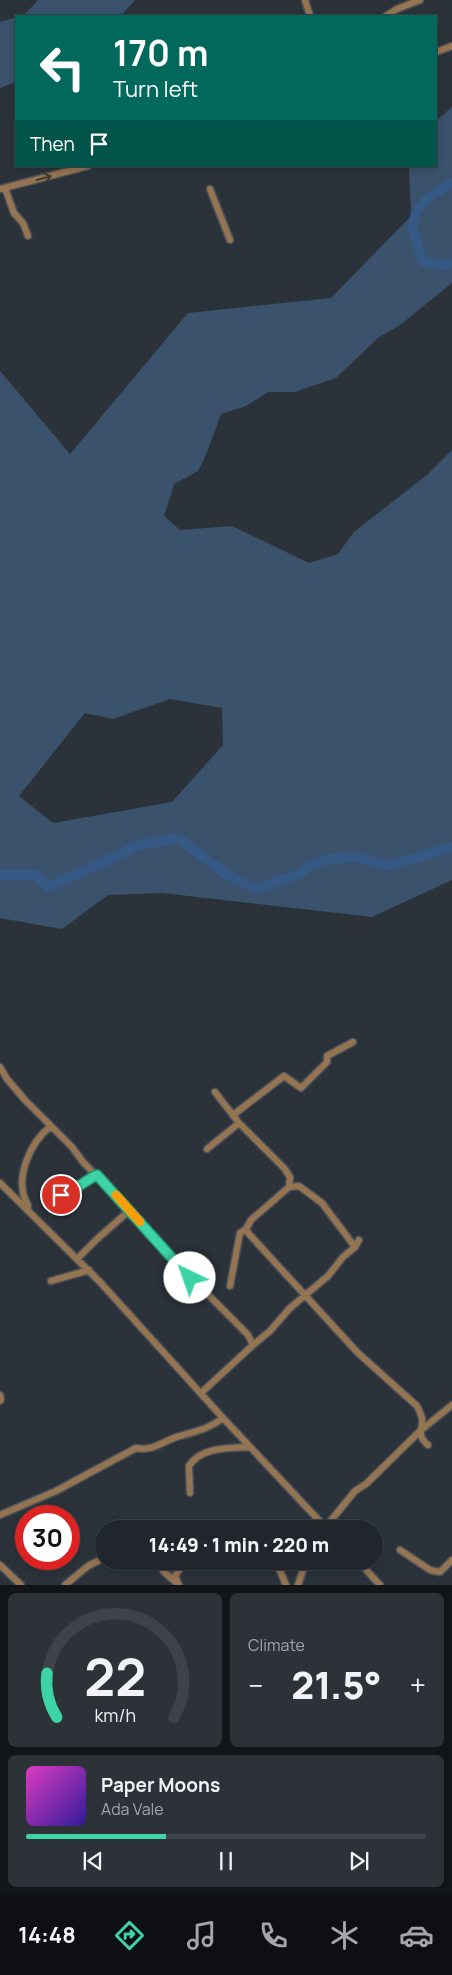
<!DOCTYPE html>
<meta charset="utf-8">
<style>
:root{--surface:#20262c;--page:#2d3238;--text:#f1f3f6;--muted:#a2a5a9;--line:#3d4348;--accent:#3cd4a4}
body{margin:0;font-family:Manrope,sans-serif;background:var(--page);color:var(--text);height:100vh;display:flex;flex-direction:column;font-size:19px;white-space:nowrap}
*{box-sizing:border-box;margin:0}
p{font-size:16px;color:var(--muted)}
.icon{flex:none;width:28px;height:28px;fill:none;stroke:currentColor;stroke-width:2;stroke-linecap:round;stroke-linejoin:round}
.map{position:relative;height:1585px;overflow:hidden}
.sheet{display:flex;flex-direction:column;gap:8px;padding:8px;background:#121518;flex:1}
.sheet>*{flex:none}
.hud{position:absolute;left:15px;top:15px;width:422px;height:152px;border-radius:0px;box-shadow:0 2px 8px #0003,0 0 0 1px var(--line);background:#00695c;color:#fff;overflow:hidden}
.speed{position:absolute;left:15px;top:1505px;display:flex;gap:10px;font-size:25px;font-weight:700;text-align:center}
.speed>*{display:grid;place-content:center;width:65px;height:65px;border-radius:50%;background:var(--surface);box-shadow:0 2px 8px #0003,0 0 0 1px var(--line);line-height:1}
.speed .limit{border:8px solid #d22;background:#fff;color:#111}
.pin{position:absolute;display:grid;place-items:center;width:42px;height:42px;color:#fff;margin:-21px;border:2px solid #fff;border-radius:50%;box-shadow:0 1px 5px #0007}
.me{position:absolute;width:55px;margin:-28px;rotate:318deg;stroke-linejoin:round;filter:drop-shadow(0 0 4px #0008)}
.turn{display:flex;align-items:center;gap:18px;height:105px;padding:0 15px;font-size:22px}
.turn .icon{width:65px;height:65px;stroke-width:2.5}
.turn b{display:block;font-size:35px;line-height:42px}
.then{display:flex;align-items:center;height:48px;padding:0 15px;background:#0003;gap:10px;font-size:19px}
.big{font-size:38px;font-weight:800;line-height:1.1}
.sheet .tile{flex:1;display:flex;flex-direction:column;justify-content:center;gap:8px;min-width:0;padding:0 18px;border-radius:8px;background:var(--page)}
.sheet .dial{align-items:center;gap:0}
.dial svg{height:130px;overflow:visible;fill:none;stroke:var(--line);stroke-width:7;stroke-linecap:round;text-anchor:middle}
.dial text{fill:var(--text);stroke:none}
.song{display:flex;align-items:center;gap:15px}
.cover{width:60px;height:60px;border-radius:8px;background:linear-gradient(135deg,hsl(310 70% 55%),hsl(250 70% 35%))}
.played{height:5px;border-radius:2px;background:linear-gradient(90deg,var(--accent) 35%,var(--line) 35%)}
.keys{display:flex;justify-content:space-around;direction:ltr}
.heat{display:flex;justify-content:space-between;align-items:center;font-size:28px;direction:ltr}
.sheet .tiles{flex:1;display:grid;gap:8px;grid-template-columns:1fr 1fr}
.tile:last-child{grid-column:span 2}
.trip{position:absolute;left:95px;top:1520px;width:288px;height:50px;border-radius:25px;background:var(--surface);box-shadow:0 2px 8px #0003,0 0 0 1px var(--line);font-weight:800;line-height:50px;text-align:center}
.menu{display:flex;height:80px;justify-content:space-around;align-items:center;background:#0d0f12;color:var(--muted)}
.menu .icon{width:35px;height:35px}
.menu .selected{color:var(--accent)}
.menu b{font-size:22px;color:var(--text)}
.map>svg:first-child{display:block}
</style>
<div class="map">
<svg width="452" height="1585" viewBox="0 0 452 1585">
<rect width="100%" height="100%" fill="#2b323a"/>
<path fill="#3a526b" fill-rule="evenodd" d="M38,0H135L121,16H18L26,13Z
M16,17V82L0,88V22Z
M452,107V283L400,325L378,338L336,378L295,392H268L246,406L221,414L206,455L198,471L174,484L164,516L180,530L232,526L309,563L338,554L354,532L428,474L452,450V880L372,917L162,893L108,895L62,929L0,918V371L70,454L188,313L331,298L411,216L409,166H436V121ZM170,699L222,708L223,745L172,802L53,823L19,796L85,713L113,719Z"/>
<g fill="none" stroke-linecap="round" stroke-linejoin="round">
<path stroke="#365884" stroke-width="10" d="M452,183C435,192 412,206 413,228C413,234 421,254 423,262L442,265L452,264
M124,852L136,846L178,838L226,874L256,889L299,874L308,867L323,860L354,857L389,866L452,847
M0,875H36L48,887L128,851"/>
<defs>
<path id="minor" d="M305,0L310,16
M386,16L397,9L420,0
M436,52L452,46
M5,188L14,213L23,223L28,236
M0,189L88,166
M210,189L230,240
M0,1067L7,1079L25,1100L72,1147L83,1162L139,1220C146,1230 155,1237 162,1246C189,1277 219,1305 248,1335L253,1345L201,1393
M215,1092L239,1123L284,1168L290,1177L289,1187L251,1220L246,1229L249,1234L357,1352L417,1406C419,1410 421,1415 422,1418C423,1431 416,1435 428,1445
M233,1115L284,1076L301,1088L327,1062V1056L353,1042
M207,1149L239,1123
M0,1183L100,1282L223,1418L327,1529
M289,1187L299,1186L322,1203L355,1247
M51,1201C68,1195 81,1183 97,1175
M27,1210L28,1205C13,1180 30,1142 51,1126
M77,1259L97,1239L130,1210
M51,1281L89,1270
M230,1286L240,1233L246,1229
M253,1345L270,1331L290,1308L328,1276L343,1257L355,1247L359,1240
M0,1395L1,1399L0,1401
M190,1493L189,1466C201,1447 228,1448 249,1447
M0,1515L56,1491L136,1448C153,1452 164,1440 180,1436C196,1431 209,1429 223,1418
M324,1529L355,1491L366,1484L420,1431L452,1405
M400,1550L430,1570L440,1572L452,1560
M157,1561L164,1572L179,1585
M276,1561L286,1585
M358,1561L380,1585
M0,1565L21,1585
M178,1583L175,1576L185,1561
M65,1585L88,1566L104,1558
M298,1585L306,1561"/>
</defs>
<use href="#minor" stroke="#4a5158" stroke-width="9"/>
<use href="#minor" stroke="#957451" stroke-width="6"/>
</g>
<defs><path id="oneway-shaft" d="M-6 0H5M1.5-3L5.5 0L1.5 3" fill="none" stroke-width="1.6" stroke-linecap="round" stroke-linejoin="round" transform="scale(1.25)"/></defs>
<use stroke="#42392f" href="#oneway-shaft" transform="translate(44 178) rotate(-15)"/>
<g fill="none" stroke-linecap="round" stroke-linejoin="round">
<defs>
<path id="route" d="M61,1195C75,1191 84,1181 97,1175L190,1278"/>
</defs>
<use href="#route" stroke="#278a6b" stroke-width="12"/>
<use href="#route" stroke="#3cd4a4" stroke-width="9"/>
<path stroke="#f59e0b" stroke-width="9" d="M116,1195L140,1222"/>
</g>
</svg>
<div class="speed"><div class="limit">30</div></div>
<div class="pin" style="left:61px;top:1195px;background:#d93025"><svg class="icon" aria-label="arrive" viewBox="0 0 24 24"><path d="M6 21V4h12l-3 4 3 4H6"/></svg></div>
<svg class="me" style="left:190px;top:1278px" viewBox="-20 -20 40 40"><circle r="19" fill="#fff"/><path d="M0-13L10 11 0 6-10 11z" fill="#3cd4a4"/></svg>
<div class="trip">14:49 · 1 min · 220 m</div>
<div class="hud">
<div class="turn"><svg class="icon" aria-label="left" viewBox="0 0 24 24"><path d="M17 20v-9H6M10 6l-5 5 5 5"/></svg><div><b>170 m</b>Turn left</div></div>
<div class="then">Then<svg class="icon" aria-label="arrive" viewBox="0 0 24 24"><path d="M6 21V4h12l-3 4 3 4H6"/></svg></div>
</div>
</div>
<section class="sheet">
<div class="tiles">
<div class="tile dial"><svg viewBox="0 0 100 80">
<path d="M14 69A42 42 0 1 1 86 69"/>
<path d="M14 69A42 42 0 0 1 8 42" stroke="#3cd4a4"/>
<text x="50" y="56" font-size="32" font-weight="700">22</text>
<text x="50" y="72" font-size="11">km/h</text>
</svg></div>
<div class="tile"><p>Climate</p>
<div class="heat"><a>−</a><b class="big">21.5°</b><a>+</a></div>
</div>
<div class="tile">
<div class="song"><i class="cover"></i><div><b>Paper Moons</b><p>Ada Vale</p></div></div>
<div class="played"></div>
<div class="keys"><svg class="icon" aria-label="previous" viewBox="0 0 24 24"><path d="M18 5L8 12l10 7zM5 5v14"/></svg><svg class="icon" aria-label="pause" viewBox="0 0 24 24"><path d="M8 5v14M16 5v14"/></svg><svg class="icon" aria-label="next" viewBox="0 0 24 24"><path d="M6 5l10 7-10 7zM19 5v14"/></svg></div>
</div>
</div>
</section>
<nav class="menu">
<b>14:48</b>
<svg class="icon selected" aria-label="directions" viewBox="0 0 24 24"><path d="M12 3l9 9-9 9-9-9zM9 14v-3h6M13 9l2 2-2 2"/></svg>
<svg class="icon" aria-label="music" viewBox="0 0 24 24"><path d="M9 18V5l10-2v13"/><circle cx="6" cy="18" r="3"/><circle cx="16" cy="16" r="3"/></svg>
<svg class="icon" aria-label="phone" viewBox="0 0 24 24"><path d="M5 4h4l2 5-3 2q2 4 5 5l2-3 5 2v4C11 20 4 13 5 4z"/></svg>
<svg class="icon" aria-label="climate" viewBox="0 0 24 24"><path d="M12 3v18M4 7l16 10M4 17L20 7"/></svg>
<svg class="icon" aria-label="car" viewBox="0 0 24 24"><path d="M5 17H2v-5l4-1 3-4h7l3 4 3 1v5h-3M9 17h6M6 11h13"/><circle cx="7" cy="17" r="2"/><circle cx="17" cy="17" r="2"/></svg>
</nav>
